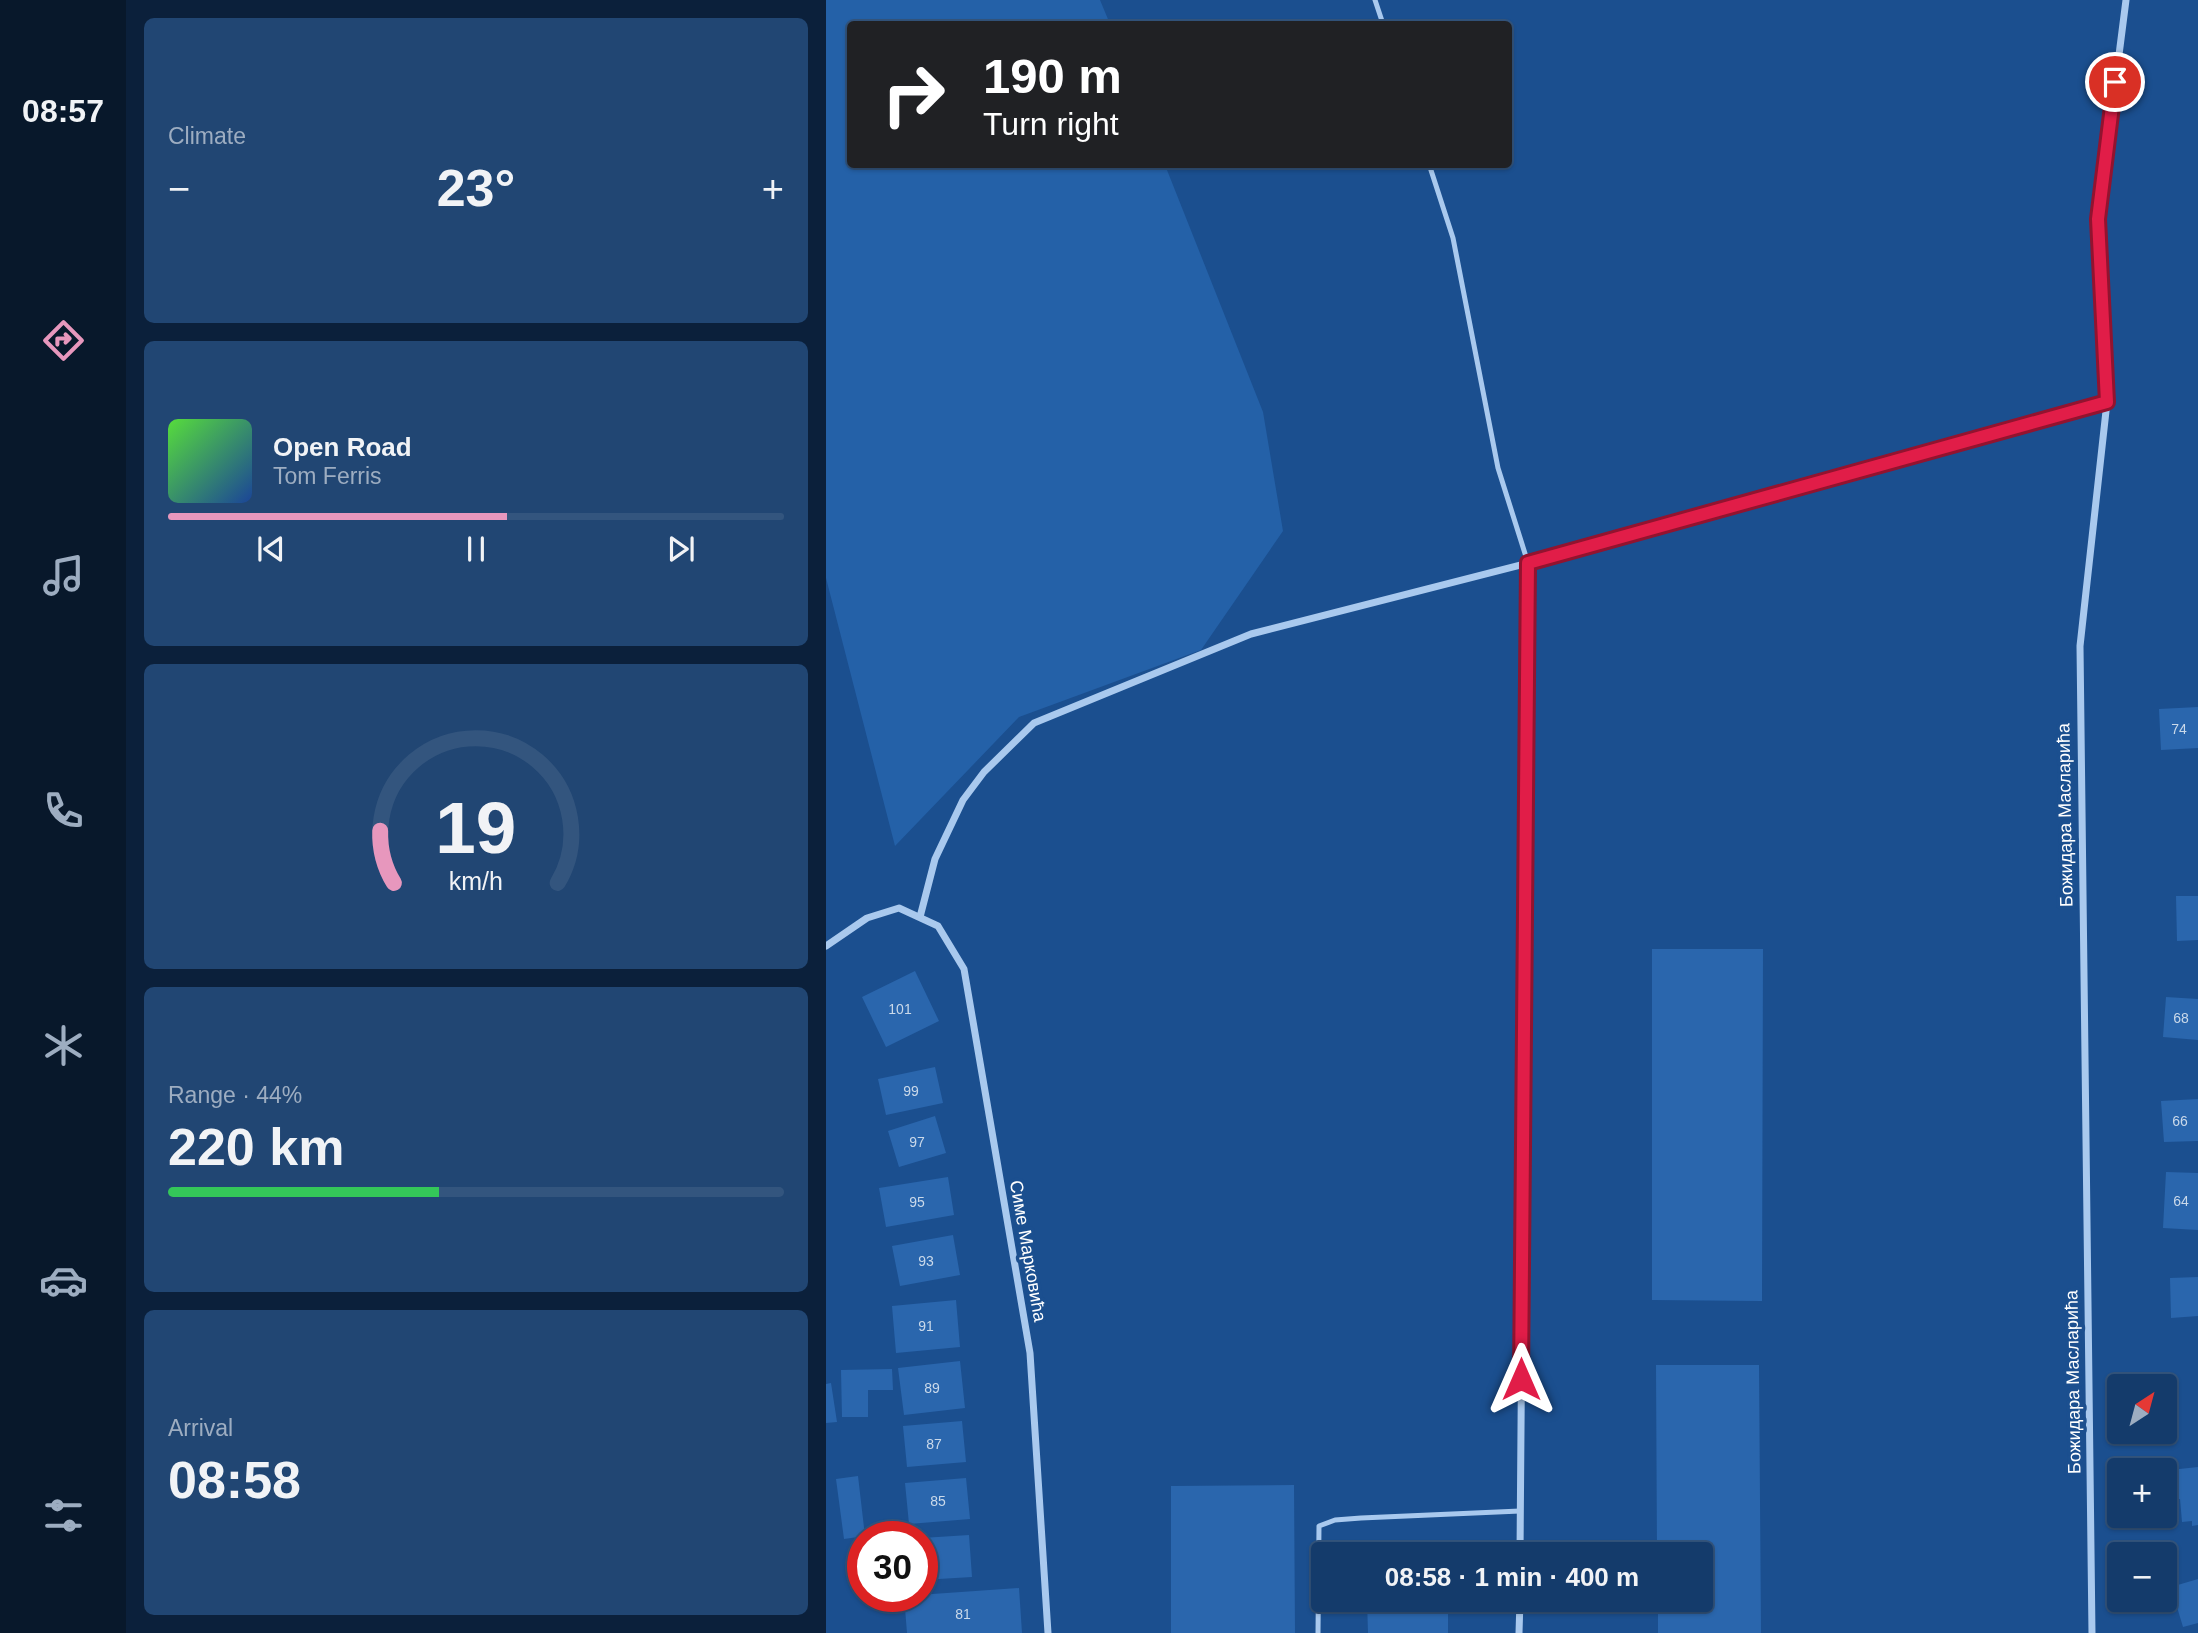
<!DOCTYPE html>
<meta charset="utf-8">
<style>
:root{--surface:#143b6b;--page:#214673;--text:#f1f3f6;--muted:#9dadc1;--line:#33557e;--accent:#e797bd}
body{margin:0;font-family:Helvetica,sans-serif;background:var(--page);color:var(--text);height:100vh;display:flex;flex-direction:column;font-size:26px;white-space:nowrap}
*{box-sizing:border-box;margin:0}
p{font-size:23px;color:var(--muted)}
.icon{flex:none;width:38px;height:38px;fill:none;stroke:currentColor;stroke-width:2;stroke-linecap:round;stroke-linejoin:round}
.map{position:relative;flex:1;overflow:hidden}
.side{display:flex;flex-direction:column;gap:18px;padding:18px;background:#0b203b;width:700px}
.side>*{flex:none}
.hud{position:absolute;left:21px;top:21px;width:665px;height:147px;border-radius:7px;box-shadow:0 2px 5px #0004,0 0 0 2px var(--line);background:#202124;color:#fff;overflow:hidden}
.needle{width:46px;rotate:36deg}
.buttons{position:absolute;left:1281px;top:1374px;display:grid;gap:14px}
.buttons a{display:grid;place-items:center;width:70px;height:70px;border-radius:7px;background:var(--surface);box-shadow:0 2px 5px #0004,0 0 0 2px var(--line);font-size:35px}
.speed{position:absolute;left:21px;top:1521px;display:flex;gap:14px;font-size:35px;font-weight:700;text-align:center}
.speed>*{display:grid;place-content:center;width:91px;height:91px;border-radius:50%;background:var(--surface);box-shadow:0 2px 5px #0004,0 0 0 2px var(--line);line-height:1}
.speed .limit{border:10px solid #d22;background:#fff;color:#111}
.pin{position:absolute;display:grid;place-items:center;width:60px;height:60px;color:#fff;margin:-30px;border:4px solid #fff;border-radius:50%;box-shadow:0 2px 7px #0007}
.me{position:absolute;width:77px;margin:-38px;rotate:0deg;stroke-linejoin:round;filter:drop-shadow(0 0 5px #0008)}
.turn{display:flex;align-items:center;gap:24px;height:147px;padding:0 21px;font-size:32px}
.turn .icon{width:91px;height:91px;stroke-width:2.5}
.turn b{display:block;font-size:49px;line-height:60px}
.big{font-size:52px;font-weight:700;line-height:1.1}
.side .card{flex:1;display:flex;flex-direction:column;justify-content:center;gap:10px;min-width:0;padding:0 24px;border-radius:10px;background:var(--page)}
.side .dial{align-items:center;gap:0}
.dial svg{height:182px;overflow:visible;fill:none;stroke:var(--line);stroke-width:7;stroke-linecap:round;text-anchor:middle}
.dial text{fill:var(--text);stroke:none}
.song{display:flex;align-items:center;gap:21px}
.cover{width:84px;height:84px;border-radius:10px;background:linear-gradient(135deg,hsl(110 70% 55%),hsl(220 70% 35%))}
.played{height:7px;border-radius:4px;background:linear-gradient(90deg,var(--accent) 55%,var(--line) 55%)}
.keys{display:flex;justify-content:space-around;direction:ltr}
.heat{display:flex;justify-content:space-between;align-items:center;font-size:38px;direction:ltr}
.charge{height:10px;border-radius:5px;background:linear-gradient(90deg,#34c759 44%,var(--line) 0)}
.trip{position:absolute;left:485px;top:1542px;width:402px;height:70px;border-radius:7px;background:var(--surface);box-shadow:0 2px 5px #0004,0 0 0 2px var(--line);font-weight:700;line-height:70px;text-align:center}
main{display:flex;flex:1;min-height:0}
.tabs{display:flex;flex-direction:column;width:126px;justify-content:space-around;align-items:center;background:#08182b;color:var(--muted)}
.tabs .icon{width:49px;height:49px}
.tabs .current{color:var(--accent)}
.tabs b{font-size:32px;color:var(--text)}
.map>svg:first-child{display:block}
</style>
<main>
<nav class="tabs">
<b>08:57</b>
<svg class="icon current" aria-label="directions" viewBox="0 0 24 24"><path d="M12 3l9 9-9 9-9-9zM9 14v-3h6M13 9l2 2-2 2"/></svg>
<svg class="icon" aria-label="music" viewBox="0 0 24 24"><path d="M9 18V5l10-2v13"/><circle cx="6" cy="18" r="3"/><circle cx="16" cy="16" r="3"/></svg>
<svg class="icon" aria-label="phone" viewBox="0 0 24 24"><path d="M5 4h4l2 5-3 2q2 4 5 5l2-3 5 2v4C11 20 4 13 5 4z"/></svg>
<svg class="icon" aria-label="climate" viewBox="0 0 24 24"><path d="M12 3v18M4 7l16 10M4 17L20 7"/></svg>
<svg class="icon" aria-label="car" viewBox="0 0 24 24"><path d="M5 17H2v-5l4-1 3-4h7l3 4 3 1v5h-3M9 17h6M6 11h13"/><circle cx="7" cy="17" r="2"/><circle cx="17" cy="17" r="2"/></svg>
<svg class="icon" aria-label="filters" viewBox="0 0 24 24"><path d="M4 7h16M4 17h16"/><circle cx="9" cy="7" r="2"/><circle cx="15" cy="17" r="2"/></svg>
</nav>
<section class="side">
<div class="card"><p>Climate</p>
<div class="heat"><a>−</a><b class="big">23°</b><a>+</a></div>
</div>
<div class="card">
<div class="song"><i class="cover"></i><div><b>Open Road</b><p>Tom Ferris</p></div></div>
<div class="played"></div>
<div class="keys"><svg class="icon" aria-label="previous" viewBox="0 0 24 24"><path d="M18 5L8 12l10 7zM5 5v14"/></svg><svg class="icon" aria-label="pause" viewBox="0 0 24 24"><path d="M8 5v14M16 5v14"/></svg><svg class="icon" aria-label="next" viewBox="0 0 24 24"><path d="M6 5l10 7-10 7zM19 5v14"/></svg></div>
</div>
<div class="card dial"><svg viewBox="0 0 100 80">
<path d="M14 69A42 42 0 1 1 86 69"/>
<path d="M14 69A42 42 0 0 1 8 46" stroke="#e797bd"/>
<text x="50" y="56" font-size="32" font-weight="700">19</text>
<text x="50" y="72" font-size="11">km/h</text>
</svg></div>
<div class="card"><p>Range · 44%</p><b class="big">220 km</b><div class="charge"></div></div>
<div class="card"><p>Arrival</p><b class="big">08:58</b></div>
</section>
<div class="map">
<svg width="1372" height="1633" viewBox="0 0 1372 1633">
<rect width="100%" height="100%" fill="#1b4f8f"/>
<path fill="#2461a8" d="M0,0H274L284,24H24V164L339,165L437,412L457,531L375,650L193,717L69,846L0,578Z"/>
<path fill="#2a66ad" d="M1372,707V748L1335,750L1333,709Z
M1350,896H1372V940L1351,941Z
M826,949H937L936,1301L826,1300Z
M89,971L113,1021L60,1047L36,997Z
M1340,997L1372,999V1040L1337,1037Z
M109,1067L117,1103L60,1115L52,1079Z
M1372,1099V1141L1338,1142L1335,1101Z
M109,1116L120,1153L73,1167L62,1131Z
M1340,1172L1372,1173V1230L1337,1228Z
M122,1177L128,1215L60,1227L53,1188Z
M127,1235L134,1275L74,1286L66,1246Z
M1372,1277V1316L1345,1318L1344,1278Z
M130,1300L134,1347L70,1353L66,1306Z
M134,1361L139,1408L78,1415L72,1368Z
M830,1365H933L935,1633H832V1600H875V1554H831Z
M66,1369L67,1390H42V1417H16L15,1370Z
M5,1383L11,1422L0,1423V1384Z
M136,1421L140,1462L81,1467L77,1426Z
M1372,1467V1525L1366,1526V1521L1356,1522L1354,1499H1348L1344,1470Z
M32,1476L39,1536L18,1539L10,1479Z
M140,1478L144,1519L83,1524L79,1483Z
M468,1485L469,1633H345V1486Z
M143,1535L146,1577L96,1580V1538Z
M1322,1545V1554H1295L1294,1546Z
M1372,1579V1623L1357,1627L1345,1587Z
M193,1588L196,1633H81L78,1596Z
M541,1600H615V1605H622V1633H542Z"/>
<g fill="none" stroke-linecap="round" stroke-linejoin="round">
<path stroke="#a9c9ee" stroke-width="5" d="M549,0L557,24
M603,164L627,238L672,468L702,563
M492,1633L493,1526L509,1520L535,1518L694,1511"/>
<path stroke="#a9c9ee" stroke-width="7" d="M94,917L109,859L137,800L158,772L208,723L425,634L702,563L1281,402
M0,946L41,918L73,908L112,926L138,969L204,1353L222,1633
M694,1554L702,563
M693,1633L694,1600
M1266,1633L1254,646L1281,402L1272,219L1300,0"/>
</g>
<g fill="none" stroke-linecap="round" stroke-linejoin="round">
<defs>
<path id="route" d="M695,1379L702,563L1281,402L1272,219L1289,82"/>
</defs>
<use href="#route" stroke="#92132f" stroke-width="18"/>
<use href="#route" stroke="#e11d48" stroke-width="12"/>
</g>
<g text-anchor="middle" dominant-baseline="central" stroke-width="7" stroke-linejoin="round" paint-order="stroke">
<g font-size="14" fill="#cad9ea">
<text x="1353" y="729">74</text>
<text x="74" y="1009">101</text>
<text x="1355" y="1018">68</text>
<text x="85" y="1091">99</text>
<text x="1354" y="1121">66</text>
<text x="91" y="1142">97</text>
<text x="1355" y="1201">64</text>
<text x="91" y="1202">95</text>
<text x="100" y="1261">93</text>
<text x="100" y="1326">91</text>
<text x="106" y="1388">89</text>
<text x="108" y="1444">87</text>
<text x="112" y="1501">85</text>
<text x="137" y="1614">81</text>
</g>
<g font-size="18" fill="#fff" stroke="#1b4f8f">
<text transform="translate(1239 815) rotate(-91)">Божидара Масларића</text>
<text transform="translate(202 1251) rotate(80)">Симе Марковића</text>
<text transform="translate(1247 1382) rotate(-91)">Божидара Масларића</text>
</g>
</g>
</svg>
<div class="buttons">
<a><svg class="needle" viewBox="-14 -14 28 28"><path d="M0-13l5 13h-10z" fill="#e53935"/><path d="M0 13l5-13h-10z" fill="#9dadc1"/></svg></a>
<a>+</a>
<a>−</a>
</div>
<div class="speed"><div class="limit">30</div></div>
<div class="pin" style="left:1289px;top:82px;background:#d93025"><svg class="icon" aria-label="arrive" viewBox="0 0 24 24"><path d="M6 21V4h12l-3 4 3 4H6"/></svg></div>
<svg class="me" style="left:695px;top:1379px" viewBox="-20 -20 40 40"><path d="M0-17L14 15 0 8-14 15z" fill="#e11d48" stroke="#fff" stroke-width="4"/></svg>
<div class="trip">08:58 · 1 min · 400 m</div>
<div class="hud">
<div class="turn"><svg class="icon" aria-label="right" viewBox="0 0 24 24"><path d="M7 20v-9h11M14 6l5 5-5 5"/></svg><div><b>190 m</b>Turn right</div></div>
</div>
</div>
</main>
